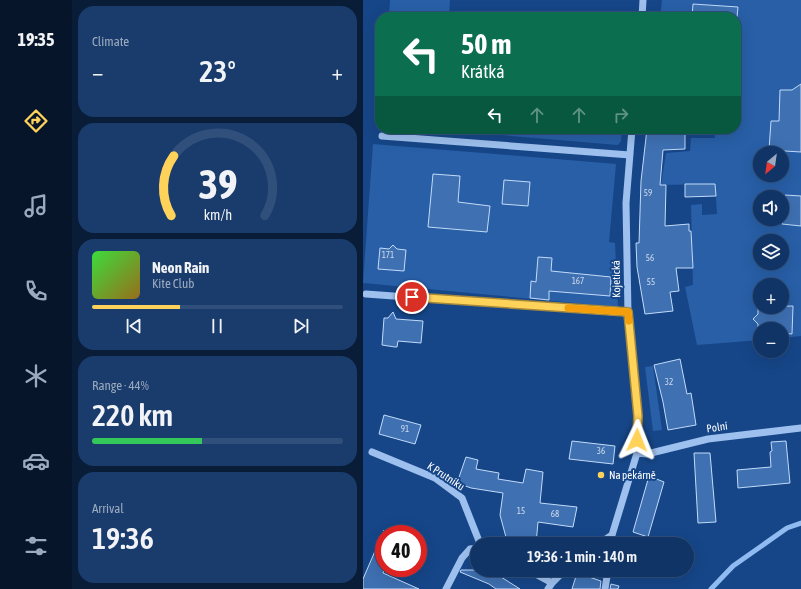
<!DOCTYPE html>
<meta charset="utf-8">
<style>
:root{--surface:#103466;--page:#193c6c;--text:#f1f3f6;--muted:#9caabf;--line:#304f7a;--accent:#ffd25a}
body{margin:0;font-family:"Asap Condensed",sans-serif;background:var(--page);color:var(--text);height:100vh;display:flex;flex-direction:column;font-size:15px;white-space:nowrap}
*{box-sizing:border-box;margin:0}
p{font-size:13px;color:var(--muted)}
.icon{flex:none;width:22px;height:22px;fill:none;stroke:currentColor;stroke-width:2;stroke-linecap:round;stroke-linejoin:round}
.map{position:relative;flex:1;overflow:hidden}
.side{display:flex;flex-direction:column;gap:6px;padding:6px;background:#091d38;width:291px}
.side>*{flex:none}
.guide{position:absolute;left:12px;top:12px;width:366px;height:122px;border-radius:16px;box-shadow:0 4px 16px #0002,0 0 0 1px var(--line);background:#0b6e4f;color:#fff;overflow:hidden}
.needle{width:26px;rotate:209deg}
.tools{position:absolute;left:390px;top:146px;display:grid;gap:8px}
.tools a{display:grid;place-items:center;width:36px;height:36px;border-radius:50%;background:var(--surface);box-shadow:0 4px 16px #0002,0 0 0 1px var(--line);font-size:20px}
.speed{position:absolute;left:12px;top:525px;display:flex;gap:8px;font-size:20px;font-weight:700;text-align:center}
.speed>*{display:grid;place-content:center;width:52px;height:52px;border-radius:50%;background:var(--surface);box-shadow:0 4px 16px #0002,0 0 0 1px var(--line);line-height:1}
.speed .limit{border:6px solid #d22;background:#fff;color:#111}
.pin{position:absolute;display:grid;place-items:center;width:34px;height:34px;color:#fff;margin:-17px;border:2px solid #fff;border-radius:50%;box-shadow:0 1px 4px #0007}
.me{position:absolute;width:44px;margin:-22px;rotate:2deg;stroke-linejoin:round;filter:drop-shadow(0 0 3px #0008)}
.turn{display:flex;align-items:center;gap:14px;height:84px;padding:0 20px;font-size:18px}
.turn .icon{width:52px;height:52px;stroke-width:2.5}
.turn b{display:block;font-size:28px;line-height:34px}
.lanes{display:flex;align-items:center;height:38px;padding:0 20px;background:#0003;justify-content:center;gap:20px;direction:ltr}
.lanes .off{opacity:.35}
.big{font-size:30px;font-weight:600;line-height:1.1}
.side .widget{flex:1;display:flex;flex-direction:column;justify-content:center;gap:6px;min-width:0;padding:0 14px;border-radius:16px;background:var(--page)}
.side .dial{align-items:center;gap:0}
.dial svg{height:104px;overflow:visible;fill:none;stroke:var(--line);stroke-width:7;stroke-linecap:round;text-anchor:middle}
.dial text{fill:var(--text);stroke:none}
.song{display:flex;align-items:center;gap:12px}
.cover{width:48px;height:48px;border-radius:6px;background:linear-gradient(135deg,hsl(120 70% 55%),hsl(40 70% 35%))}
.played{height:4px;border-radius:2px;background:linear-gradient(90deg,var(--accent) 35%,var(--line) 35%)}
.keys{display:flex;justify-content:space-around;direction:ltr}
.heat{display:flex;justify-content:space-between;align-items:center;font-size:22px;direction:ltr}
.charge{height:6px;border-radius:3px;background:linear-gradient(90deg,#34c759 44%,var(--line) 0)}
.trip{position:absolute;left:107px;top:537px;width:224px;height:40px;border-radius:20px;background:var(--surface);box-shadow:0 4px 16px #0002,0 0 0 1px var(--line);font-weight:600;line-height:40px;text-align:center}
main{display:flex;flex:1;min-height:0}
.tab-bar{display:flex;flex-direction:column;width:72px;justify-content:space-around;align-items:center;background:#061529;color:var(--muted)}
.tab-bar .icon{width:28px;height:28px}
.tab-bar .active{color:var(--accent)}
.tab-bar b{font-size:18px;color:var(--text)}
.map>svg:first-child{display:block}
</style>
<main>
<nav class="tab-bar">
<b>19:35</b>
<svg class="icon active" aria-label="directions" viewBox="0 0 24 24"><path d="M12 3l9 9-9 9-9-9zM9 14v-3h6M13 9l2 2-2 2"/></svg>
<svg class="icon" aria-label="music" viewBox="0 0 24 24"><path d="M9 18V5l10-2v13"/><circle cx="6" cy="18" r="3"/><circle cx="16" cy="16" r="3"/></svg>
<svg class="icon" aria-label="phone" viewBox="0 0 24 24"><path d="M5 4h4l2 5-3 2q2 4 5 5l2-3 5 2v4C11 20 4 13 5 4z"/></svg>
<svg class="icon" aria-label="climate" viewBox="0 0 24 24"><path d="M12 3v18M4 7l16 10M4 17L20 7"/></svg>
<svg class="icon" aria-label="car" viewBox="0 0 24 24"><path d="M5 17H2v-5l4-1 3-4h7l3 4 3 1v5h-3M9 17h6M6 11h13"/><circle cx="7" cy="17" r="2"/><circle cx="17" cy="17" r="2"/></svg>
<svg class="icon" aria-label="filters" viewBox="0 0 24 24"><path d="M4 7h16M4 17h16"/><circle cx="9" cy="7" r="2"/><circle cx="15" cy="17" r="2"/></svg>
</nav>
<section class="side">
<div class="widget"><p>Climate</p>
<div class="heat"><a>−</a><b class="big">23°</b><a>+</a></div>
</div>
<div class="widget dial"><svg viewBox="0 0 100 80">
<path d="M14 69A42 42 0 1 1 86 69"/>
<path d="M14 69A42 42 0 0 1 16 23" stroke="#ffd25a"/>
<text x="50" y="56" font-size="32" font-weight="700">39</text>
<text x="50" y="72" font-size="11">km/h</text>
</svg></div>
<div class="widget">
<div class="song"><i class="cover"></i><div><b>Neon Rain</b><p>Kite Club</p></div></div>
<div class="played"></div>
<div class="keys"><svg class="icon" aria-label="previous" viewBox="0 0 24 24"><path d="M18 5L8 12l10 7zM5 5v14"/></svg><svg class="icon" aria-label="pause" viewBox="0 0 24 24"><path d="M8 5v14M16 5v14"/></svg><svg class="icon" aria-label="next" viewBox="0 0 24 24"><path d="M6 5l10 7-10 7zM19 5v14"/></svg></div>
</div>
<div class="widget"><p>Range · 44%</p><b class="big">220 km</b><div class="charge"></div></div>
<div class="widget"><p>Arrival</p><b class="big">19:36</b></div>
</section>
<div class="map">
<svg width="438" height="589" viewBox="0 0 438 589">
<rect width="100%" height="100%" fill="#164688"/>
<path fill="#285fa7" fill-rule="evenodd" d="M27,0H87L86,17H26Z
M299,0H438V336L419,338V329H397V340L334,345L322,287L330,285L328,205L339,204V215L354,214L352,184L298,185L303,153L327,151L328,138H352L351,129H373V17H297ZM397,153H419V175H397ZM397,197H419V219H397ZM397,241H419V263H397ZM397,285H419V307H397Z
M66,129H259L258,141L255,145Z
M10,144L253,164L246,242L252,243L255,307L0,283Z
M290,366L299,430L290,431L282,367Z"/>
<g fill="none" stroke-linecap="round" stroke-linejoin="round">
<path stroke="#8fbbf1" stroke-width="5" d="M348,589L370,566L424,528L438,523"/>
</g>
<path fill="#3e70b2" stroke="#c2dbfa" d="M330,4L375,7L374,17H329Z
M438,84V152L406,150L408,121H416L417,90H429Z
M284,129H322V149L300,150L297,185H303L302,226L326,224V231H328L330,268H313L316,291L307,292L310,311L282,314L274,267L273,243H276L278,181Z
M70,174L97,176L95,202L127,206L124,232L65,227Z
M141,180L167,182L165,206L139,204Z
M322,184H352L353,196L322,197Z
M422,195L438,196V226L419,224Z
M30,245L34,249L43,250L41,271L15,269L17,248L26,249Z
M175,257L189,258L188,271L248,277L247,296L186,291V300L167,298L168,281L173,282Z
M395,305L397,306V307L430,306L429,334L419,333V329H397V333L395,332V324L390,319L395,314Z
M30,312L33,319L60,321L58,343L35,341L34,347H32L19,345L21,318H25Z
M317,359L324,394L328,393L333,425L305,430L300,402L291,365Z
M21,415L58,425L52,444L16,434Z
M209,441L252,446L250,464L206,459Z
M423,441L427,483L375,488L374,470L408,467L407,452L409,451L408,442Z
M331,453H347L353,522L335,523Z
M103,457L115,460L113,469L136,473L135,479L160,483L163,469L180,472L177,503L214,507L210,527L175,522L173,544L144,541L137,515L140,493L108,488L94,483Z
M286,476L301,482L285,537L270,532Z
M21,530V570L20,573L56,589H0V579Z
M98,570H127L157,589H133L126,584L97,572Z
M214,573L238,581L237,589H209Z
M248,584L256,586L255,589H247Z"/>
<g fill="none" stroke-linecap="round" stroke-linejoin="round">
<path stroke="#9dc0ee" stroke-width="7" d="M279,17L280,0
M19,136L267,155
M3,294L265,313
M9,452L72,478L99,498L116,541L120,544
M274,453L284,454L345,439L438,428
M236,544L249,535
M248,544L249,535L274,453L275,416L265,313L263,203L269,129
M165,570L189,583
M83,589L99,558L107,549L114,548
M185,589L189,583L202,570
M242,589L245,570"/>
</g>
<g fill="none" stroke-linecap="round" stroke-linejoin="round">
<defs>
<path id="route" d="M49,297L265,312L275,416L274,440"/>
</defs>
<use href="#route" stroke="#a6883a" stroke-width="10"/>
<use href="#route" stroke="#ffd25a" stroke-width="7"/>
<path stroke="#f59e0b" stroke-width="7" d="M205,308L265,312L266,321"/>
</g>
<circle fill="#ffd25a" stroke="#164688" stroke-width="1.5" cx="238" cy="475" r="4"/>
<g text-anchor="middle" dominant-baseline="central" stroke-width="4" stroke-linejoin="round" paint-order="stroke">
<g font-size="9" fill="#cfdbec">
<text x="285" y="193">59</text>
<text x="25" y="255">171</text>
<text x="287" y="258">56</text>
<text x="215" y="281">167</text>
<text x="288" y="282">55</text>
<text x="306" y="382">32</text>
<text x="42" y="429">91</text>
<text x="238" y="451">36</text>
<text x="158" y="511">15</text>
<text x="192" y="514">68</text>
</g>
<g font-size="11" fill="#fff" stroke="#164688">
<text transform="translate(253 279) rotate(-91)">Kojetická</text>
<text transform="translate(354 427) rotate(-8)">Polní</text>
<text transform="translate(83 476) rotate(33)">K Prutníku</text>
</g>
<g font-size="11" fill="#fff" stroke="#164688" text-anchor="start">
<text x="246" y="475">Na pekárně</text>
</g>
</g>
</svg>
<div class="tools">
<a><svg class="needle" viewBox="-14 -14 28 28"><path d="M0-13l5 13h-10z" fill="#e53935"/><path d="M0 13l5-13h-10z" fill="#9caabf"/></svg></a>
<a><svg class="icon" aria-label="sound" viewBox="0 0 24 24"><path d="M4 9h4l5-4v14l-5-4H4zM17 9q2 3 0 6"/></svg></a>
<a><svg class="icon" aria-label="layers" viewBox="0 0 24 24"><path d="M12 4l9 5-9 5-9-5zM3 14l9 5 9-5"/></svg></a>
<a>+</a>
<a>−</a>
</div>
<div class="speed"><div class="limit">40</div></div>
<div class="pin" style="left:49px;top:297px;background:#d93025"><svg class="icon" aria-label="arrive" viewBox="0 0 24 24"><path d="M6 21V4h12l-3 4 3 4H6"/></svg></div>
<svg class="me" style="left:274px;top:440px" viewBox="-20 -20 40 40"><path d="M0-17L14 15 0 8-14 15z" fill="#ffd25a" stroke="#fff" stroke-width="4"/></svg>
<div class="trip">19:36 · 1 min · 140 m</div>
<div class="guide">
<div class="turn"><svg class="icon" aria-label="left" viewBox="0 0 24 24"><path d="M17 20v-9H6M10 6l-5 5 5 5"/></svg><div><b>50 m</b>Krátká</div></div>
<div class="lanes"><svg class="icon" aria-label="left" viewBox="0 0 24 24"><path d="M17 20v-9H6M10 6l-5 5 5 5"/></svg><svg class="icon off" aria-label="ahead" viewBox="0 0 24 24"><path d="M12 20V5M6 11l6-6 6 6"/></svg><svg class="icon off" aria-label="ahead" viewBox="0 0 24 24"><path d="M12 20V5M6 11l6-6 6 6"/></svg><svg class="icon off" aria-label="right" viewBox="0 0 24 24"><path d="M7 20v-9h11M14 6l5 5-5 5"/></svg></div>
</div>
</div>
</main>
